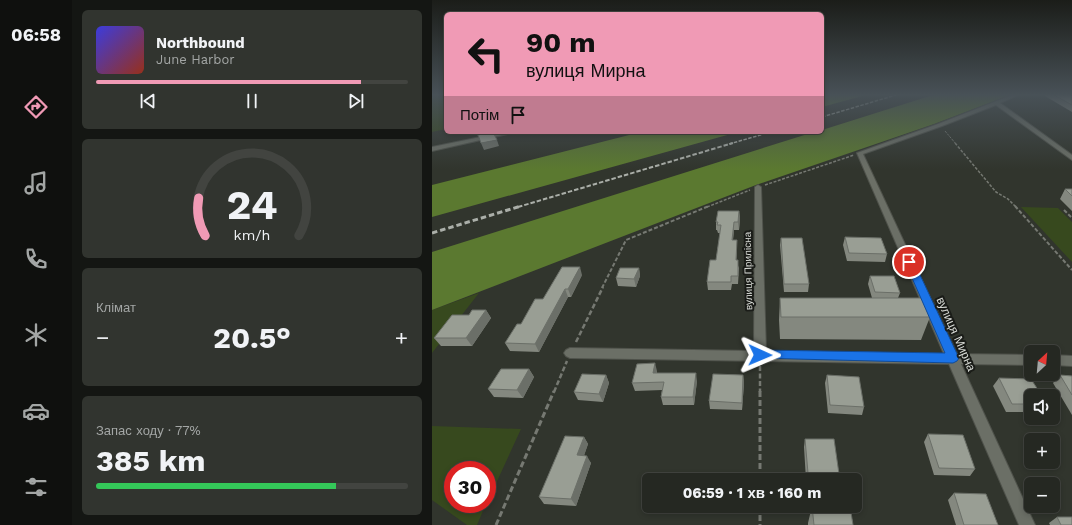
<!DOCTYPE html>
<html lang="uk">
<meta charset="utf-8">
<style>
:root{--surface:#252822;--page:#31342f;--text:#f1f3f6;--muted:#a3a6a5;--line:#424440;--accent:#f09ab5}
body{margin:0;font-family:"Work Sans",sans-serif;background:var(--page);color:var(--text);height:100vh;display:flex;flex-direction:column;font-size:15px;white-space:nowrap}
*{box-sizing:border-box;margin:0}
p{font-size:13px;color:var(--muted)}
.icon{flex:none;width:22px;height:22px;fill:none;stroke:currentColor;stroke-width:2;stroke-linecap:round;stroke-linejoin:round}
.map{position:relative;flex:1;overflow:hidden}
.side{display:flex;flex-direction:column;gap:10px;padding:10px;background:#141613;width:360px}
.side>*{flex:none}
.guide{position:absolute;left:12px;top:12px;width:380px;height:122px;border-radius:6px;box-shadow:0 2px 6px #0003,0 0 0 1px var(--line);background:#f09ab5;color:#111;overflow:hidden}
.needle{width:26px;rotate:26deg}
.fabs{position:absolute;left:592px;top:345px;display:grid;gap:8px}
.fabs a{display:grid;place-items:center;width:36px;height:36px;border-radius:6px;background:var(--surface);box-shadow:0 2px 6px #0003,0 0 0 1px var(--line);font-size:20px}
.speed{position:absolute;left:12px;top:461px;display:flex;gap:8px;font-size:20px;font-weight:700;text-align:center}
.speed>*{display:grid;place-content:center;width:52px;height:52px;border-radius:50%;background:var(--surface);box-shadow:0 2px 6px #0003,0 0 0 1px var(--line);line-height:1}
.speed .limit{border:6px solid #d22;background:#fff;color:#111}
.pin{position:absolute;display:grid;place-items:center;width:34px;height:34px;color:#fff;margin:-17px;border:2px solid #fff;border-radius:50%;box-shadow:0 1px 4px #0007}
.me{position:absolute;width:44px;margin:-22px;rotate:91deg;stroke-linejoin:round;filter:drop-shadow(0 0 3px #0008)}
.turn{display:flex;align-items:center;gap:14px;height:84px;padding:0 16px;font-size:18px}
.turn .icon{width:52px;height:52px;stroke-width:2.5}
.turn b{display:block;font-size:28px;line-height:34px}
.then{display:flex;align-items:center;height:38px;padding:0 16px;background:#0003;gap:8px;font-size:15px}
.big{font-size:30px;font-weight:700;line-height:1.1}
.side .card{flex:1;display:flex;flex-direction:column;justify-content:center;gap:6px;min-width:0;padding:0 14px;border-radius:6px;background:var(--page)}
.side .dial{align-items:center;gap:0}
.dial svg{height:104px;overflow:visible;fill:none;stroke:var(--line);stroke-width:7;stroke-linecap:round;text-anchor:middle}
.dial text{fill:var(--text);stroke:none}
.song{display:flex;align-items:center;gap:12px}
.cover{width:48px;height:48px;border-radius:6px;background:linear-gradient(135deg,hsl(240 70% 55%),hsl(10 70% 35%))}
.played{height:4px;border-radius:2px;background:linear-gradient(90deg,var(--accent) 85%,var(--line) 85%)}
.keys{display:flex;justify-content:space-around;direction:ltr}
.heat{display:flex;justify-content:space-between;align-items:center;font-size:22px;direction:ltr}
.charge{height:6px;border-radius:3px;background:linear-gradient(90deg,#34c759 77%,var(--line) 0)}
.trip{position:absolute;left:210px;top:473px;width:220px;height:40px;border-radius:6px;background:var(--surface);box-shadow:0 2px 6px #0003,0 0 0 1px var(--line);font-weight:700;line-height:40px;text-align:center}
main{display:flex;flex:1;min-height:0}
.menu{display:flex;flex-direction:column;width:72px;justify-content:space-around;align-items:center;background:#0f100e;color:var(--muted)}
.menu .icon{width:28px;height:28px}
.menu .current{color:var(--accent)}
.menu b{font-size:18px;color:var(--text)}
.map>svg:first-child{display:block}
</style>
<main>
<nav class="menu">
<b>06:58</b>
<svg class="icon current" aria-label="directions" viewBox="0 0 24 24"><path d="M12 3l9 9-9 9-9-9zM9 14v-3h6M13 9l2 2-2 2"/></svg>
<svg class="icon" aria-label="music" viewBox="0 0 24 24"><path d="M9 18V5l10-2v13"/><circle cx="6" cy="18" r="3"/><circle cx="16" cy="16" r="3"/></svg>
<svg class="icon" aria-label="phone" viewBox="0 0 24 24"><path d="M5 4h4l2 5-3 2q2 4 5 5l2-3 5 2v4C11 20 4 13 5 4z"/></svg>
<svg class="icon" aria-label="climate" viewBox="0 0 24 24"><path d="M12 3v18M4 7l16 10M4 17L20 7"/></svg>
<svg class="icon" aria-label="car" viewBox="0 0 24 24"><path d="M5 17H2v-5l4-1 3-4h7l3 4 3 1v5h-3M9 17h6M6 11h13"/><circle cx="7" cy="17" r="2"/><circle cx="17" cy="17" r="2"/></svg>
<svg class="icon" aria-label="filters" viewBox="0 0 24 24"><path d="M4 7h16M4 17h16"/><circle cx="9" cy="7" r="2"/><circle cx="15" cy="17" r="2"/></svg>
</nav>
<section class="side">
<div class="card">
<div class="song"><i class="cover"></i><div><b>Northbound</b><p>June Harbor</p></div></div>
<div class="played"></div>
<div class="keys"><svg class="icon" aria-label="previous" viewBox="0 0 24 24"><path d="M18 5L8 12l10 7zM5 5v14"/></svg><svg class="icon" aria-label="pause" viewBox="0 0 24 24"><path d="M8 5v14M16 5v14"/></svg><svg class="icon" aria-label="next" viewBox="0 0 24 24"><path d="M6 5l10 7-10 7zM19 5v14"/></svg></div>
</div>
<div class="card dial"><svg viewBox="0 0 100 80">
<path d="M14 69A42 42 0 1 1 86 69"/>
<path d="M14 69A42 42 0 0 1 9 40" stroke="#f09ab5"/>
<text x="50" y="56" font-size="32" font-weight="700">24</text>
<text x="50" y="72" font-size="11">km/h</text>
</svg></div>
<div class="card"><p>Клімат</p>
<div class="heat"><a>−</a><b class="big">20.5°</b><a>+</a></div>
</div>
<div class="card"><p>Запас ходу · 77%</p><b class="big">385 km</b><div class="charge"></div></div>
</section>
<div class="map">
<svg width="640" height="525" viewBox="0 0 640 525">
<rect width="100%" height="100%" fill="#31352d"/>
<path fill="#37491e" d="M0,95H11L14,97V129L0,132Z
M589,207L626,208L640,222V262Z
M47,293L0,353V310Z
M0,426L89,429L55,503V470H21V504H54L45,525H35L0,500Z"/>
<path fill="#5b7930" d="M390,95H434L390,107Z
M501,95H578L502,124L324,185L0,310V252L382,132H390V130Z
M209,132H306L0,217V185Z"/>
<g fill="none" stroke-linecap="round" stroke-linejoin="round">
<defs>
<path id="street" d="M580,95H586L568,103L640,155V160L564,105L510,126L431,154L524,354L599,355V365L529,364L603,525H587L517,364L138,358L134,356L132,353L134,350L138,348L322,351L323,187L326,185L329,187L334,351L512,354L425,153L506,124Z
M73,132H84L0,151V147Z
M621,355L640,356V366L621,365Z"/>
</defs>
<use href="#street" stroke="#4f524b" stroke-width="2"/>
<path stroke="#767972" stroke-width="1" stroke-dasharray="2.5 1" stroke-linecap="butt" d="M513,131L524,144"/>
<path stroke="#767972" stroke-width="1.5" stroke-dasharray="3 1.5" stroke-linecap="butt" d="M523,143L564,192L576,199L584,207
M333,185L422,155
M275,207L318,190"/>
<path stroke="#767972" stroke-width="2" stroke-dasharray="4 2" stroke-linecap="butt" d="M583,206L640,270
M632,210L640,218
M170,288L194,240L277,206"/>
<path stroke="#767972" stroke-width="2.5" stroke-dasharray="5 2.5" stroke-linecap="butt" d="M144,342L171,287
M328,366V392
M122,392L135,361"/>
<path stroke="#767972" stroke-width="3" stroke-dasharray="6 3" stroke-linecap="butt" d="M328,391V480
M328,506V525
M64,525L122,391"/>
<use href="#street" fill="#6b6f66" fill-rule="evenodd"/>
<path stroke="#abafa9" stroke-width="1.5" stroke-dasharray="3.5 1.5" stroke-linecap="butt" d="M390,117L464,95
M297,144L339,132"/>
<path stroke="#abafa9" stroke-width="2" stroke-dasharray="4.5 2" stroke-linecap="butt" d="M86,207L301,143"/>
<path stroke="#abafa9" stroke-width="3" stroke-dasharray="5.5 3" stroke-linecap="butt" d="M0,233L89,206"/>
</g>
<path fill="#84887f" d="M613,95H640V112L613,96Z
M633,189H640V211L628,199Z
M307,211L308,218L307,230H302L301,240L305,248L304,260L307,268L306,284H300L299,290H276L275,282L284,260L288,233H286L285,230H284V222Z
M413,237L455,254L453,262L415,261L411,245Z
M349,238L377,284L376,292H352L348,245Z
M207,268L208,276L204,287L186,286L184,278Z
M150,275L139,297H136L107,352L78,351L73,343L111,299Z
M438,276L468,293L466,298L498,317L489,340L348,339L347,320L348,298H440L436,284Z
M54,310L59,318L40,346H9L2,338L37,315Z
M97,369L102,377L91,398L62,397L56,389Z
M225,371V373L265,381L262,405H231L229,397L230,390L203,391L200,383Z
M174,375L177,383L171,402L146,400L142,392Z
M311,375L312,383L310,410L278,409L277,401Z
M395,375L432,407L430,415L396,413L393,383Z
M628,375L640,376V415L621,383Z
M567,378L599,396V412H574L561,386Z
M496,434L543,469L538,476L502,475L492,442Z
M152,437L156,444L152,455L159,463L144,506L112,504L107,497Z
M373,439L407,474L405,480H374L372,447Z
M522,493L566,525H524L516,500Z
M380,506H418L421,525H376V523Z
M625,517L640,525H618L617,523Z"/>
<path fill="#6b6f68" d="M44,132H60L46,136Z
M65,140L67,146L52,150L49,143Z
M307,211L308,218L307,230L306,222Z
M302,222V230L300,248V240Z
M305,240V248L304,268V260Z
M148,267L150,275L139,297L136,289Z
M207,268L208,276L204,287L202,279Z
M133,289L136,297L107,352L103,344Z
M54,310L59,318L40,346L34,338Z
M223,363L225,371L223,381L221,373Z
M97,369L102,377L91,398L85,390Z
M264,373L265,381L262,405L261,397Z
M174,375L177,383L171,402L167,394Z
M311,375L312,383L310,410V403Z
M152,437L156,444L150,462L145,455Z
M155,456L159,463L144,506L139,499Z"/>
<path fill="#999e94" stroke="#6b6f68" d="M622,95H640V105Z
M61,132L65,140L49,143L46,135Z
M633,189H640V196Z
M286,211H307L306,222H302L300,240H305L304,260H306V276H299V282H275L278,260H284L289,225H285L286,222H284Z
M413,237L449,238L455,254L417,253Z
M349,238H370L377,284H352Z
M130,267H148L136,289H133L103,344L73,343L85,324H89L103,299H111Z
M188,268H207L202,279L184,278Z
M438,276H462L468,293L443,292Z
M348,298H490L498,317H349Z
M40,310H54L34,338H2L20,315H37Z
M223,363L221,373H264L261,397H229L232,382L200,383L205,364Z
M69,369H97L85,390L56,389Z
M150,374L174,375L167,394L142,392Z
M281,374L311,375L310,403L277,401Z
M395,375L427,377L432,407L398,405Z
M628,375L640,376V395Z
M567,378L599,379L610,396H599V404H580Z
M496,434L531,435L543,469L507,468Z
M133,436L152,437L145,455L155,456L139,499L107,497Z
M373,439H402L407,474L376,473Z
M522,493L554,494L566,525H532Z
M380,506H418L421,525H382Z
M625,517H640V525H629Z"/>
<linearGradient id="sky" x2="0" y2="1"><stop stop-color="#1b1d19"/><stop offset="0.56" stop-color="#485157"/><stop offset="1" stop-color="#485157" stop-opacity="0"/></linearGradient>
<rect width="640" height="169" fill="url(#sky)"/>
<path fill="#1a73e8" stroke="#114b97" d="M474,260H481L482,262L527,358L525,361L521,363L324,358L322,355L324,351L328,350L513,353L473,262Z"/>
<g text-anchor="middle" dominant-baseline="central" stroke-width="4" stroke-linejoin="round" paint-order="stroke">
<g font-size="10" fill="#d9dcd7" stroke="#1a1c18">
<text transform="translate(316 271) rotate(-91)">вулиця Прилісна</text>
</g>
<g font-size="12" fill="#d9dcd7" stroke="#1a1c18">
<text transform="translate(524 334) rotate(66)">вулиця Мирна</text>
</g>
</g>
</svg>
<div class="fabs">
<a><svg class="needle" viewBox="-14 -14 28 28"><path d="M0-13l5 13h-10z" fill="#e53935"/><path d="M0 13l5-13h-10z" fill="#a3a6a5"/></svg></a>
<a><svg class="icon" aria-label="sound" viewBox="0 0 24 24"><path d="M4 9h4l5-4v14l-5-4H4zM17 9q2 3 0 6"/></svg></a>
<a>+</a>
<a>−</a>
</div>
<div class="speed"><div class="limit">30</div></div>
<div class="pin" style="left:477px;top:262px;background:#d93025"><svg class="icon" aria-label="arrive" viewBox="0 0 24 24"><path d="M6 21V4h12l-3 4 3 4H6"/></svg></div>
<svg class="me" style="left:328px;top:355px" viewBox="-20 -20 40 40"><path d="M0-17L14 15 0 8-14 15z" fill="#1a73e8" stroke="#fff" stroke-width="4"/></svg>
<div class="trip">06:59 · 1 хв · 160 m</div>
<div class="guide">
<div class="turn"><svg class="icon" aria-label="left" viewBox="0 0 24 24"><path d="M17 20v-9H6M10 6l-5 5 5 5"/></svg><div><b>90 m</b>вулиця Мирна</div></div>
<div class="then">Потім<svg class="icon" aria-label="arrive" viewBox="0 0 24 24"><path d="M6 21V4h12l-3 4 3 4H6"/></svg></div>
</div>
</div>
</main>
